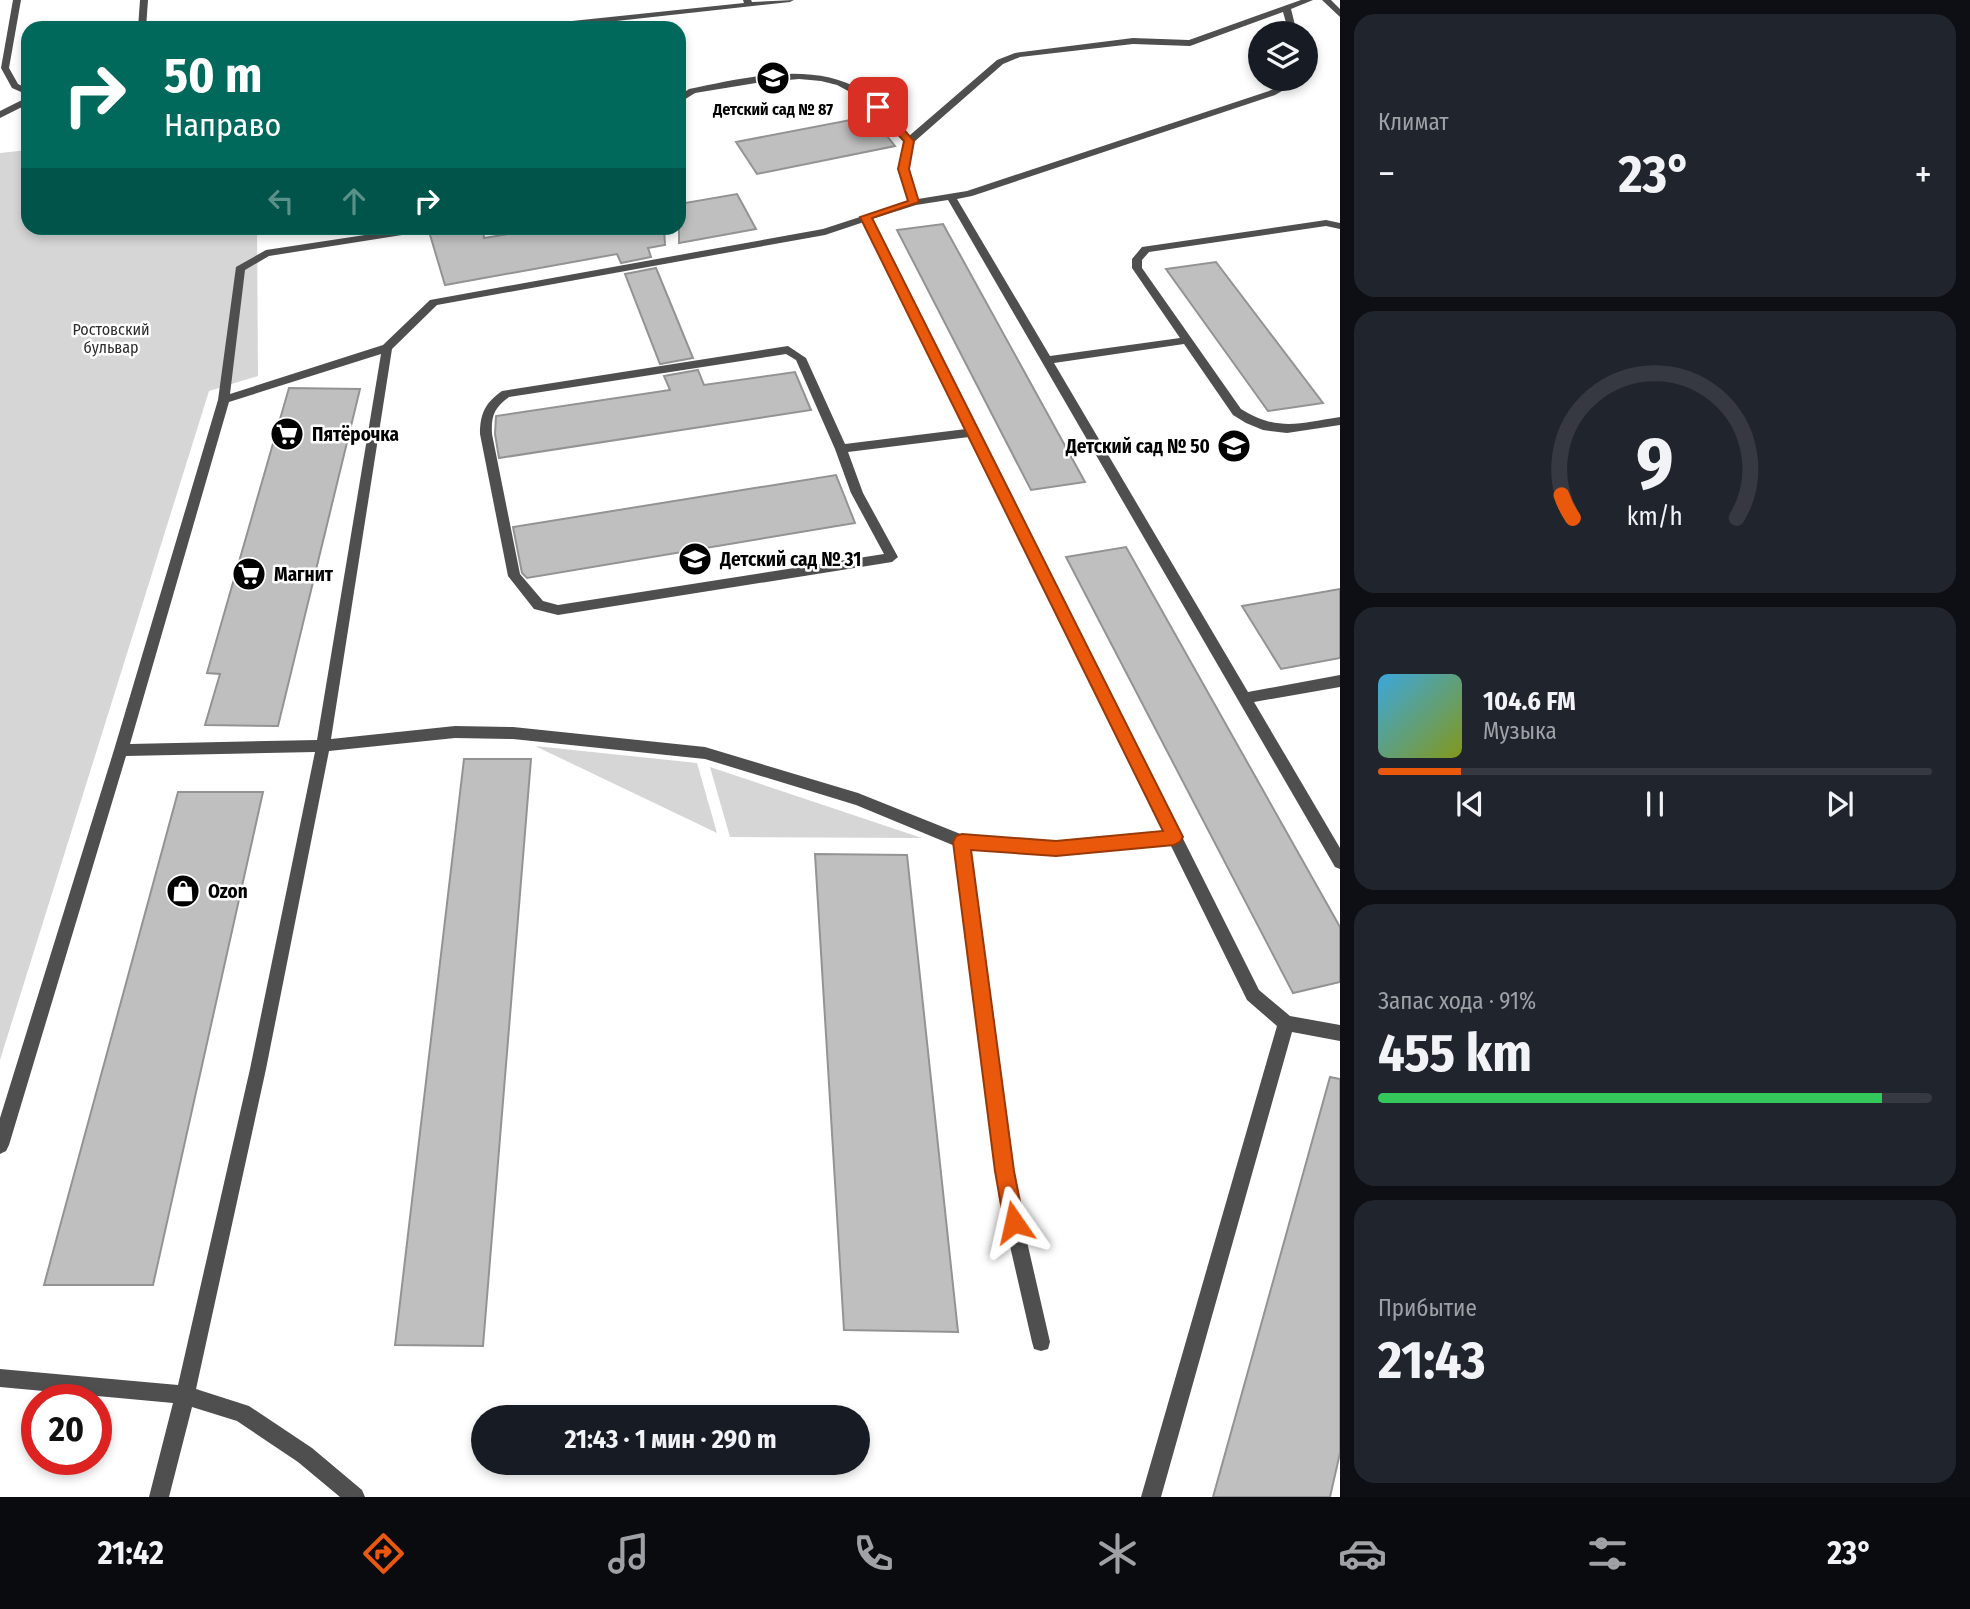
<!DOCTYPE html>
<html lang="ru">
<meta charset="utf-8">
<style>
:root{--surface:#171b24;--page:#20242c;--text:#f1f3f6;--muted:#9ea1a6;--line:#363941;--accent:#ea580c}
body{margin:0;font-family:"Fira Sans Condensed",sans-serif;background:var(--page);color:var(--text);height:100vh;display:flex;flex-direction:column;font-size:26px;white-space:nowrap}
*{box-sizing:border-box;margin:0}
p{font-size:23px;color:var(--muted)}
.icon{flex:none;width:38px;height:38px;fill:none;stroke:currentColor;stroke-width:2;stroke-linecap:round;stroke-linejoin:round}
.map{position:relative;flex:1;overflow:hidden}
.drawer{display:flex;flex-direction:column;gap:14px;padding:14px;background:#0d0f14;width:630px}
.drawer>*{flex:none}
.guide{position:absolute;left:21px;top:21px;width:665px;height:214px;border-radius:21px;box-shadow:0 4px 10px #0003;background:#00695c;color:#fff;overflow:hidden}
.controls{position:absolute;left:1248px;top:21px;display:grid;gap:14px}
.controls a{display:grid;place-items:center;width:70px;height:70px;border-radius:50%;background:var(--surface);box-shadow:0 4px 10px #0003;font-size:35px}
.speed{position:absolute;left:21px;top:1384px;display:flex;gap:14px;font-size:35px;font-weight:700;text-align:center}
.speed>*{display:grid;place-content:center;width:91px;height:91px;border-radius:50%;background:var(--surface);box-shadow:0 4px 10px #0003;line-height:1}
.speed .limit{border:10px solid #d22;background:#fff;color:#111}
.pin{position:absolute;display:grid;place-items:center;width:60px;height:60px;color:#fff;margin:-30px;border-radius:14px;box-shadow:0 4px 10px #0006}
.me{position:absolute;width:77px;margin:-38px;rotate:349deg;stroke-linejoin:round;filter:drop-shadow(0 0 5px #0008)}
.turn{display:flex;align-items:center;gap:24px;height:147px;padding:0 28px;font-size:32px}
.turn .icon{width:91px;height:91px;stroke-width:2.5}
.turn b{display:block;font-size:49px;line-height:60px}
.lanes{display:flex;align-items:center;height:66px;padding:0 28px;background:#0003;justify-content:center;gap:35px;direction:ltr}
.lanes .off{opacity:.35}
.big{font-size:52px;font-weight:700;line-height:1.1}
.drawer .widget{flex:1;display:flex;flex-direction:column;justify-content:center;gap:10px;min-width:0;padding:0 24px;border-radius:21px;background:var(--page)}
.drawer .dial{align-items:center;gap:0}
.dial svg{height:182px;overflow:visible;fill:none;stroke:var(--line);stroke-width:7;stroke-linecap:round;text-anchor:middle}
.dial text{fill:var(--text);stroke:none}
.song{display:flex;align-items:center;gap:21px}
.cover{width:84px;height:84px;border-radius:10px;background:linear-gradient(135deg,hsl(200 70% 55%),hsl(70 70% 35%))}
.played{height:7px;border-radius:4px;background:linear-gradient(90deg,var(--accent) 15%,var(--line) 15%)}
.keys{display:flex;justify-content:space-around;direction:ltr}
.heat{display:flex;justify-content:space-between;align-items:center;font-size:38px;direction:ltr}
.charge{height:10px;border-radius:5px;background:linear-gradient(90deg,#34c759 91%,var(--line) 0)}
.trip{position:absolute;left:471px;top:1405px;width:399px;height:70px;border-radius:35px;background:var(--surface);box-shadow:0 4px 10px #0003;font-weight:700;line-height:70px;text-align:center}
.dock{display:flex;height:112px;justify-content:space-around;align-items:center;background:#090b0e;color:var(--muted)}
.dock .icon{width:49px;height:49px}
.dock .active{color:var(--accent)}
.dock b{font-size:32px;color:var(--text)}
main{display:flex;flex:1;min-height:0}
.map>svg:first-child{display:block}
</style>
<main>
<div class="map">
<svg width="1340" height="1497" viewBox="0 0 1340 1497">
<rect width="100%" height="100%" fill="#fff"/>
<path fill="#d6d6d6" d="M28,150V228H257L258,376L209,391L0,1060V153Z
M535,746L697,763L717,833Z
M710,767L922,838L730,837Z"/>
<path fill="#bfbfbf" stroke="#939393" stroke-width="2" d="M871,116L895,146L757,174L736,142Z
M737,194L756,229L679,243V204Z
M943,224L1085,482L1031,490L897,230Z
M428,228H483L484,238L544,228H664L665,245L648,248L651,257L621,263L617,254L445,285Z
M1216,262L1323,403L1268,411L1166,269Z
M656,268L693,358L660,364L625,274Z
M698,370L704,385L795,372L811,410L499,458L495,434L496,416L670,390L664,376Z
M289,388L360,389L278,726L205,725L220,674L207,673Z
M836,475L855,523L527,578L522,573L513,527Z
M1126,547L1340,927V982L1293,993L1066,557Z
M1340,589V658L1281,669L1242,606Z
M464,759H531L483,1346L395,1345Z
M178,792H263L153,1285H44Z
M815,854L907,855L958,1332L844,1330Z
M1330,1077L1340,1079V1453L1330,1497H1213Z"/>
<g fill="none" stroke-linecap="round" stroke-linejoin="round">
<path fill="#4f4f4f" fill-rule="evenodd" d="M13,0H21L9,68L18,84L28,89V95L12,88L1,68Z
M140,0H148L146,28H138Z
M743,0H751L752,2L794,0L790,2L553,28L572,21L744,3Z
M1301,0H1313L1291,9L1297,33H1289L1283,12L1190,46L1133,44L1020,57L1003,64L914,142L909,169L918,199L967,191L1269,91L1293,79H1303L1275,95L972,196L957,199L1050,356L1180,338L1132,268V259L1142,247L1326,220L1340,223V229L1326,226L1149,252L1142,260V268L1241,409C1277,432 1301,423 1340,417V425L1287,433L1263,430L1246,423L1233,415L1184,344L1054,363L1248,692L1340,675V687L1254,702L1340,848V869L1335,867L948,200L916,205L872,219L1259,990L1290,1016L1340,1025V1041L1292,1032L1161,1497H1141L1277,1026L1247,1000L1170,844L1056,855L970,849L1017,1198L1050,1342L1048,1349L1041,1351L1034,1349L1032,1342L999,1198L955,846L856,805L705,759L513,739L455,738L329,751L266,1069L196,1389L249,1406L312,1448L362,1490L365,1497H340L298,1462L237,1421L192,1407L169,1497H149L173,1403L0,1387V1369L178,1385L250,1069L315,752L126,756L9,1145L6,1151L0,1154V1118L114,750L218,400L236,267L266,250L411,228L426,229L421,232L269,256L245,270L230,394L383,345L430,300L823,229L909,201L899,169L904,141L863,99L837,85L821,81L799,79L756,83L695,93L679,103V96L689,89C743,78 813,60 863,91C881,102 895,120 909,136L997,60L1015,53L1133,38L1189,40ZM864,222L966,429L845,444L806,358L788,346L502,391C485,403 480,414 480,434L508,576L534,609L558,615L892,562L898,557L863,493L848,452L969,437L1164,831L1056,841L963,835L858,793L705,747L513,727L455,726L331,739L392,349L437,305L825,235ZM381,354L317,740L130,744L229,402ZM786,354L796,360L835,449L851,493L884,554L558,605L543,601L520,574L492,434C491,416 494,408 509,397Z
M1322,0H1331L1340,9V17Z
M28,97V104L0,118V111Z"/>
</g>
<path fill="#ea580c" stroke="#983908" stroke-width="2" d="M874,105H882L914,141L909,169L919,202L872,218L1183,837L1180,842L1174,845L1056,856L971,850L1014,1171L1024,1222L1021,1229L1014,1232L1007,1229L1004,1222L995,1171L953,842L956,836L962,834L1056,841L1163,831L860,217L908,201L898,169L904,141L874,109Z"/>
<defs>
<symbol id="school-disc" viewBox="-11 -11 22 22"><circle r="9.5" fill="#000" stroke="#fff"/><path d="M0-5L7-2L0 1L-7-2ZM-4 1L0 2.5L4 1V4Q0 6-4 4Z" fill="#fff"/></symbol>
<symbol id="supermarket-disc" viewBox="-11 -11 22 22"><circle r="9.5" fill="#000" stroke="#fff"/><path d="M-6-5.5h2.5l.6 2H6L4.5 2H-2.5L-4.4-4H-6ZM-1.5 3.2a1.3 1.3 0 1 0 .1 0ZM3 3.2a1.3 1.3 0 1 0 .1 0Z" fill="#fff"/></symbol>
<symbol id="shop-disc" viewBox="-11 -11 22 22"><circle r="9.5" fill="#000" stroke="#fff"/><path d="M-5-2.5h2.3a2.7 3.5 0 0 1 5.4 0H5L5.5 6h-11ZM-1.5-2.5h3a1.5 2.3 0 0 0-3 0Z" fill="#fff"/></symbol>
</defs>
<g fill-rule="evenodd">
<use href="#school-disc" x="754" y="59" width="38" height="38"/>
<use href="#supermarket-disc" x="268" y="415" width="38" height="38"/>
<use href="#school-disc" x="1215" y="427" width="38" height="38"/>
<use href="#school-disc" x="676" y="540" width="38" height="38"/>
<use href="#supermarket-disc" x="230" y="555" width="38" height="38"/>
<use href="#shop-disc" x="164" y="872" width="38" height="38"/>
</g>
<g text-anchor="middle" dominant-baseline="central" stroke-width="5" stroke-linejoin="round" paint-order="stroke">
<g font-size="16" font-weight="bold" fill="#000" stroke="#fff">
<text x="773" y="109">Детский сад № 87</text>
</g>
<g font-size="16" fill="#2d2d2d" stroke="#fff">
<text x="111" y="329">Ростовский<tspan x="111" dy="18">бульвар</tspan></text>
</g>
<g font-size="19" font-weight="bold" fill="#000" stroke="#fff" text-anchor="start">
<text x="312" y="434">Пятёрочка</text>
<text x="1210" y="446" text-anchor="end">Детский сад № 50</text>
<text x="720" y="559">Детский сад № 31</text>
<text x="274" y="574">Магнит</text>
<text x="208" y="891">Ozon</text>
</g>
</g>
</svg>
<div class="controls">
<a><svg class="icon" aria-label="layers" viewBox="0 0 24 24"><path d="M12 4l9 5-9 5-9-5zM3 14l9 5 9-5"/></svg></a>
</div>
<div class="speed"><div class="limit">20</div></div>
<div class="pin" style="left:878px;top:107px;background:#d93025"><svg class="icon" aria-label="arrive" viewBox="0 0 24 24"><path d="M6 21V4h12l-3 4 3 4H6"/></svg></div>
<svg class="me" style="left:1014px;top:1222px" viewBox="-20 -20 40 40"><path d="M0-17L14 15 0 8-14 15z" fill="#ea580c" stroke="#fff" stroke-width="4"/></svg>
<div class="trip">21:43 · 1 мин · 290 m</div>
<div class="guide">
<div class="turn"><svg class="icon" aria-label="right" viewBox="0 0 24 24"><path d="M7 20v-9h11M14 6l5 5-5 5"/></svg><div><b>50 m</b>Направо</div></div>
<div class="lanes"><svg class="icon off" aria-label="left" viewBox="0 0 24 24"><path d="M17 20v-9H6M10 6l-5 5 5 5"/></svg><svg class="icon off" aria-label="ahead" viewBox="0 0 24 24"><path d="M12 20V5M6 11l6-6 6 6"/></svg><svg class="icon" aria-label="right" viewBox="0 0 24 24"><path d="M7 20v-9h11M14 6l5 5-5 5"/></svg></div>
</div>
</div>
<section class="drawer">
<div class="widget"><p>Климат</p>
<div class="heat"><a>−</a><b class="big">23°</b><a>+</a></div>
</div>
<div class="widget dial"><svg viewBox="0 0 100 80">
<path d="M14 69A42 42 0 1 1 86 69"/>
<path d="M14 69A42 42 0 0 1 9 59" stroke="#ea580c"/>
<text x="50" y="56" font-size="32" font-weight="700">9</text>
<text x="50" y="72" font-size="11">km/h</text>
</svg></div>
<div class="widget">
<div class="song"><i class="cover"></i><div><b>104.6 FM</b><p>Музыка</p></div></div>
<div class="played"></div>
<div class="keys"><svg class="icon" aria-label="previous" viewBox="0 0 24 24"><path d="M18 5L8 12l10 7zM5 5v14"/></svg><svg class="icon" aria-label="pause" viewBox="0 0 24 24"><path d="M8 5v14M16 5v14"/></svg><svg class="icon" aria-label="next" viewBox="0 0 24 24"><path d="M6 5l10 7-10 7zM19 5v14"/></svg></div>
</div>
<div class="widget"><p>Запас хода · 91%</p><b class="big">455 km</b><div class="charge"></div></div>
<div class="widget"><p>Прибытие</p><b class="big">21:43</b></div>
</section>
</main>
<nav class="dock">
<b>21:42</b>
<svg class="icon active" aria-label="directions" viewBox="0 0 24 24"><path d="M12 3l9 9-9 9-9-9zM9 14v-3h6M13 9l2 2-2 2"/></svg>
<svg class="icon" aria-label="music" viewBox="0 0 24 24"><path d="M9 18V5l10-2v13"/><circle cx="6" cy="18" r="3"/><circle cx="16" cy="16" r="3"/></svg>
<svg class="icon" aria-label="phone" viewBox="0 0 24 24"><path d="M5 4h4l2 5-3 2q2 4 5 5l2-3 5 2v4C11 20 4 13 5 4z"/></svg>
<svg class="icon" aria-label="climate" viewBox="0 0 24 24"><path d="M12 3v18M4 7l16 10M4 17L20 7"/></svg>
<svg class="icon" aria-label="car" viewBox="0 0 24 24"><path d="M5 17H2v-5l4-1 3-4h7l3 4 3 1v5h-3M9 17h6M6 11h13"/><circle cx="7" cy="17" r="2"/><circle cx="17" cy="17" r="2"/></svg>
<svg class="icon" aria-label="filters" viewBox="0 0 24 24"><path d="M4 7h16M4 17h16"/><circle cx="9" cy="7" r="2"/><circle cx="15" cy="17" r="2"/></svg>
<b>23°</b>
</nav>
